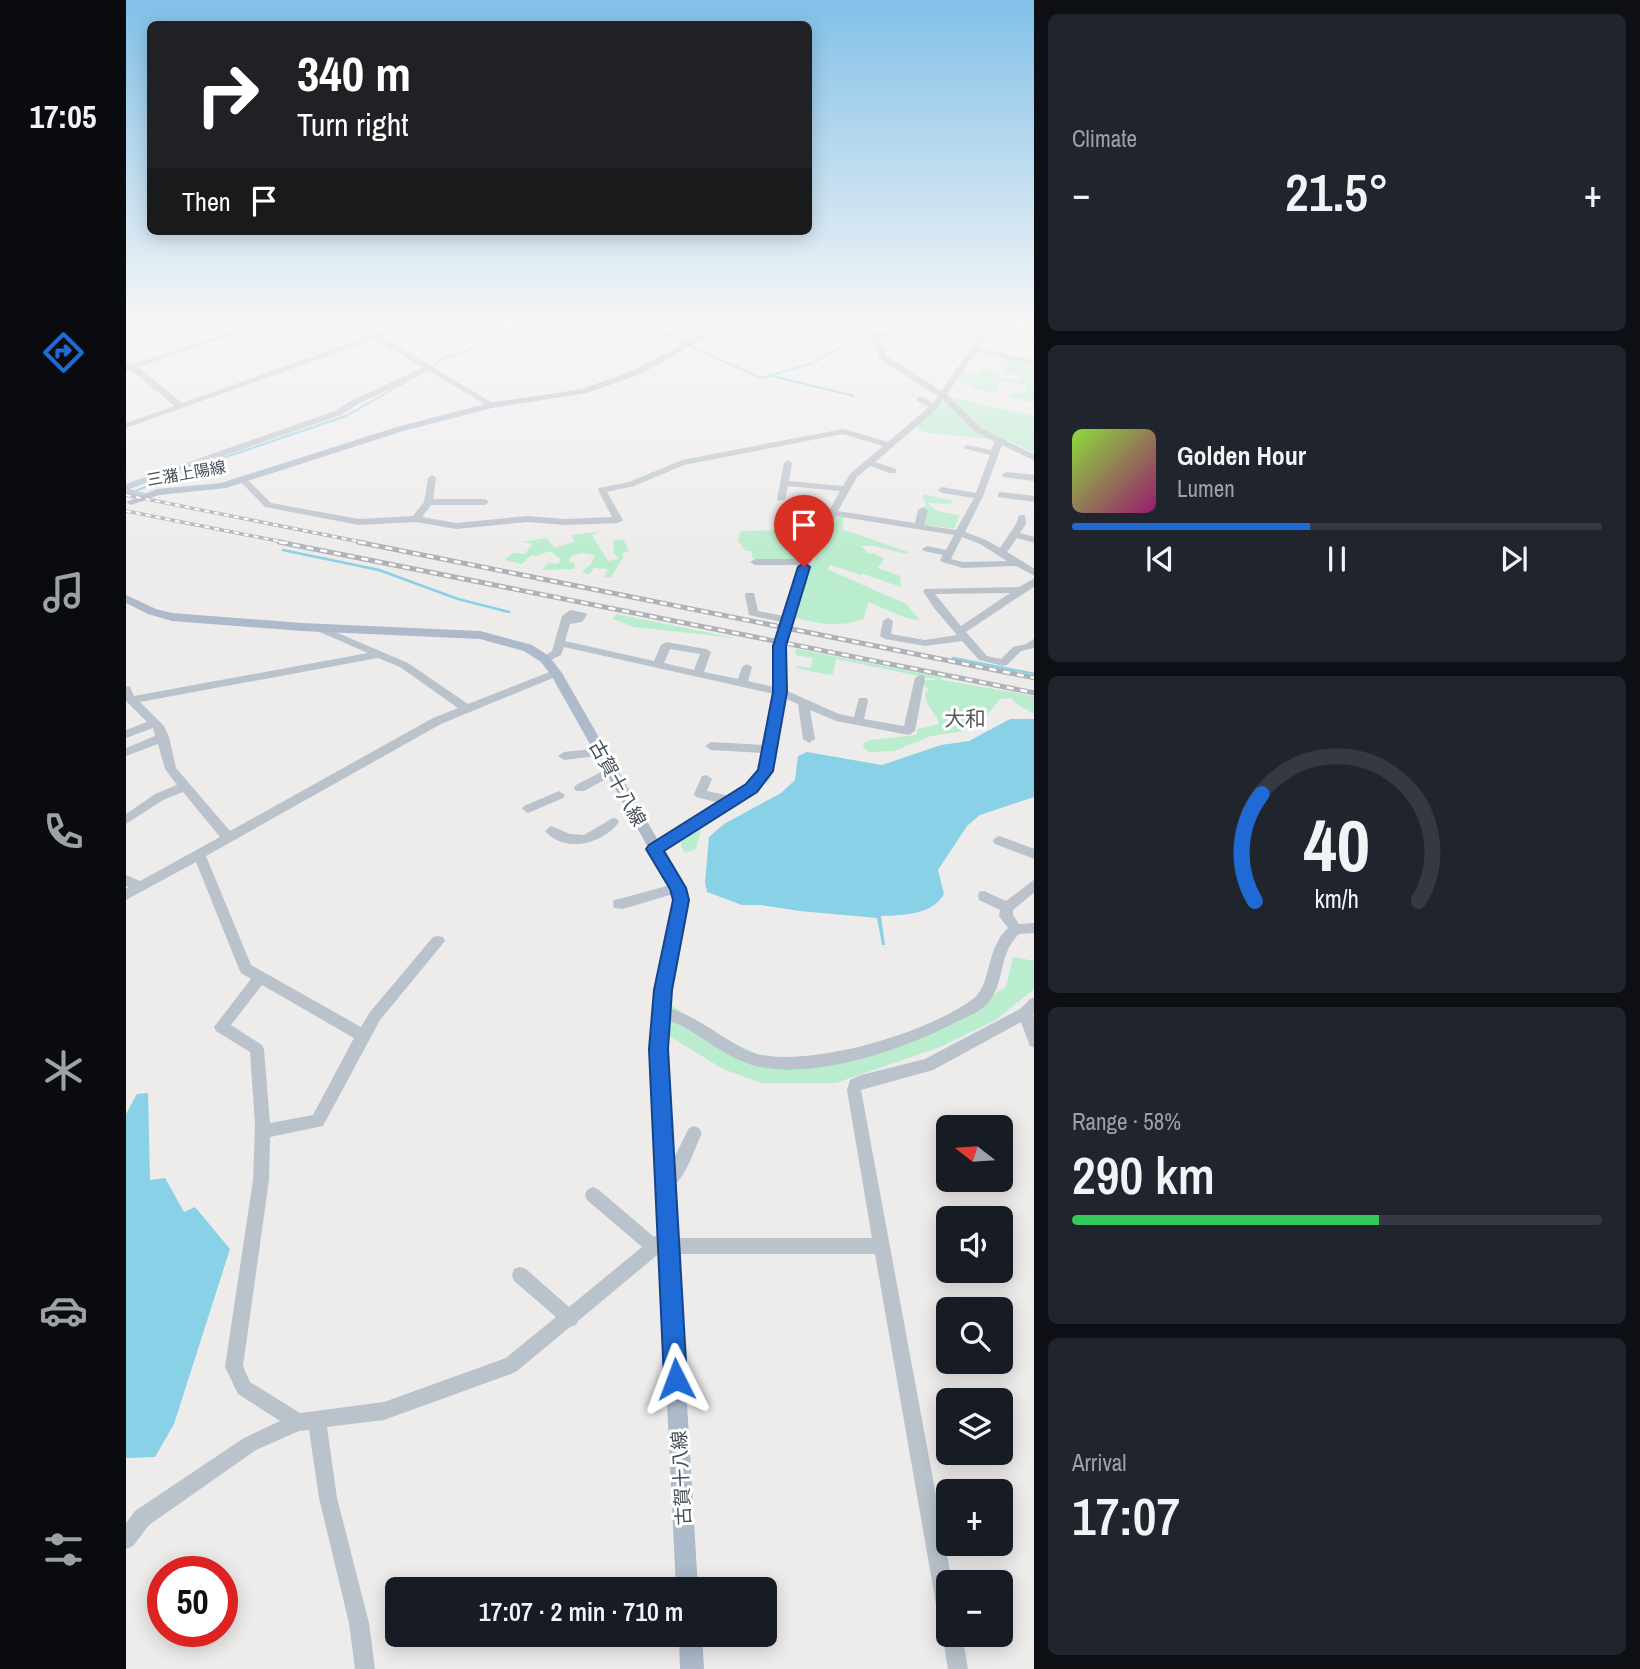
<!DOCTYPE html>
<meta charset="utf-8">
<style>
:root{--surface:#171b24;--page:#20242c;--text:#f1f3f6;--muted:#9ea1a6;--line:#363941;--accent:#1f6ad4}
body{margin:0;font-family:"Archivo Narrow","Noto Sans JP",sans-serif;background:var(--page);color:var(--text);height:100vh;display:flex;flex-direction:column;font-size:26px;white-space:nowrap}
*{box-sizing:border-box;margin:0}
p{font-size:23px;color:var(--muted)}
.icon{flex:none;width:38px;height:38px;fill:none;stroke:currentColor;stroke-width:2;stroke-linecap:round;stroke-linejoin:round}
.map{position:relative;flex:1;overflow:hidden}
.panel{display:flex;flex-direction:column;gap:14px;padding:14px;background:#0d0f14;width:606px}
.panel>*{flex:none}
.top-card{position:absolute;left:21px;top:21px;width:665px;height:214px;border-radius:10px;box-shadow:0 4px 18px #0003;background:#202124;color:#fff;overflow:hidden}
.needle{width:46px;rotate:287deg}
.fabs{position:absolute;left:810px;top:1115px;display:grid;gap:14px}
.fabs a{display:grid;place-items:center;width:77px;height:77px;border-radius:10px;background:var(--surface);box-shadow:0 4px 18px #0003;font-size:35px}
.speed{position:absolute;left:21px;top:1556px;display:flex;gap:14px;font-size:35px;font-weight:700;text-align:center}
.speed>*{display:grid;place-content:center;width:91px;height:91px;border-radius:50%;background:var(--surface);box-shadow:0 4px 18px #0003;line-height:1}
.speed .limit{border:10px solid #d22;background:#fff;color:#111}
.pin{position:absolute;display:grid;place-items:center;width:60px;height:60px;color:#fff;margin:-72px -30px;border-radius:50% 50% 50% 0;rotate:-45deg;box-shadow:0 0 7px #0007}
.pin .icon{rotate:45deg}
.me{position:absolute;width:77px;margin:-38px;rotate:357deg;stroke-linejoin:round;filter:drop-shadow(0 0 5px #0008)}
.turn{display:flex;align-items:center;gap:24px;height:147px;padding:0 35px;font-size:32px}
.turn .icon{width:91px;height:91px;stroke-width:2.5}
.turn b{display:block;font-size:49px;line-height:60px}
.then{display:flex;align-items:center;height:66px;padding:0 35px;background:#0003;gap:14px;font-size:26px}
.big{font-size:52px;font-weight:600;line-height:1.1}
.panel .widget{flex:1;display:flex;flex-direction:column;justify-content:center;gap:10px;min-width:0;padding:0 24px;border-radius:10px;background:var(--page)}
.panel .dial{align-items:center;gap:0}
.dial svg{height:182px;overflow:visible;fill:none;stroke:var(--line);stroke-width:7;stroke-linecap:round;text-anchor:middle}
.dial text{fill:var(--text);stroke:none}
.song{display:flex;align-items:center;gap:21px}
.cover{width:84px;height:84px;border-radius:10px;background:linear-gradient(135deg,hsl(90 70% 55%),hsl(320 70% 35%))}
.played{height:7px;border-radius:4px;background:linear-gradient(90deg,var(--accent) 45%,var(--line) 45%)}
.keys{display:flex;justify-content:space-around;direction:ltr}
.heat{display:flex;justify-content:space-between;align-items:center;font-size:38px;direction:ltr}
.charge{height:10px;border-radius:5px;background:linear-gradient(90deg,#34c759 58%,var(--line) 0)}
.trip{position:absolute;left:259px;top:1577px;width:392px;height:70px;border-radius:10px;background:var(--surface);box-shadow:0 4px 18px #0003;font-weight:600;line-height:70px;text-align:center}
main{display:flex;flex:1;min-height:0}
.dock{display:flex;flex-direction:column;width:126px;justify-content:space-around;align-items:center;background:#090b0e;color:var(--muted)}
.dock .icon{width:49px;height:49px}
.dock .selected{color:var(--accent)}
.dock b{font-size:32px;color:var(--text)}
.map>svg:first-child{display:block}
</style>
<main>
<nav class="dock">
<b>17:05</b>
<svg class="icon selected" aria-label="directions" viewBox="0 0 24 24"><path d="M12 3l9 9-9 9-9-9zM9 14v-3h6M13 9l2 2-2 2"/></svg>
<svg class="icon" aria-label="music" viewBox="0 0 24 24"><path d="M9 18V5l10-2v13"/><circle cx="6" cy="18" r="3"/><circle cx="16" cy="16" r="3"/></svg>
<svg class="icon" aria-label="phone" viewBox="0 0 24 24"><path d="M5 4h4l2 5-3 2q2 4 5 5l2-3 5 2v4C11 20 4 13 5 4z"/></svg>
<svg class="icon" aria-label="climate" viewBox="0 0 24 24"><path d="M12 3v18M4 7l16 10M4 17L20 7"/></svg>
<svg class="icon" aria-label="car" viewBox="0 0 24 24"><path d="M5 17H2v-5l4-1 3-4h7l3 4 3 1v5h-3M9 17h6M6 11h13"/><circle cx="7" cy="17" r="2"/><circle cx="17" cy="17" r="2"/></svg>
<svg class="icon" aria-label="filters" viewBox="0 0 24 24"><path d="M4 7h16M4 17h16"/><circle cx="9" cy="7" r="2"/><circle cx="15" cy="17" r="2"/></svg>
</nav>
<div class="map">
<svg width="909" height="1669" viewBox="0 0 909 1669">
<rect width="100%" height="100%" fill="#eeebeb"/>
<path fill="#baecce" d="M878,358L908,365V403L885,397L888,392L898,393L901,385L877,381L876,379L869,393L846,388L847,385L831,381L836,372L851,375L855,369L870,370L877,378L891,380L897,377L886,373L881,376L872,367Z
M824,397L908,416V453L885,441L802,433L789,428Z
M797,494L828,501L823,504L801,503L811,511L834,515L828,529L796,524L800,502L797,500Z
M711,516L718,517L716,529L782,552L781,554L748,546H735L743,554L748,553L758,559L752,568L774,576L775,587L737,574L750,561L735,575L705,565L701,569L780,604L794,620C778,620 759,608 742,602L738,618C714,629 694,623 669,618L682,571Z
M699,522L678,560L627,559L625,551H620L612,541L614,532L617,531L663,530Z
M474,531L466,535L482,561L493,559L488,553L487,541L497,539L503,551L496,553L497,557L485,578L478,577L482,569L468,568L463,574L456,572L466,563L469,555L455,553L445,556L443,561L449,564L448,569L416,570L422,563L432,564L435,559L424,551L410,556L405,555L396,564L378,560L387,553L399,554L406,544L397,542L420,538L429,548L448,542L446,535Z
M490,614L609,638L508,627L487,619Z
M670,649L815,677L816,680L908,696V714L889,703L886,698L874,699L855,722L838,731L805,736L768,751L743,752L737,747L738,743L745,740L790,735L792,729L813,724C810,712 799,706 799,693L803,689L796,684L797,680H812L710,659L707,674L704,675L670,668L671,666L685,668L687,658L669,655Z
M648,755L651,757L644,780L575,829L570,849L559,853L555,846L556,838L638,781Z
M887,957L908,961V989L870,1020L814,1047L710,1083H635L597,1069L540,1034V1001L580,1030L634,1055L682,1061L818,1024L880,987Z"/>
<path fill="#88d1e7" d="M884,719H908V797L854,815L841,826L812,870L818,894C806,915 778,915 755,916L759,945H756L751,918L674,911L635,905H616L581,892L579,882L583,837L598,824L655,793L669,780L672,756L681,752L756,765L815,745L843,741Z
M22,1093L24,1180L39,1178L58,1212L69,1207L104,1249L48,1424L29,1457L0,1458V1114L11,1094Z"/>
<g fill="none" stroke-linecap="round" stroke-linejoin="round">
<path stroke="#88d1e7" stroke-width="2" d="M629,324L645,330
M561,345L635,378L687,363L743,331
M305,367L316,359L413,324
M647,376L728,396
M0,495L50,474L220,416L281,381"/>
<path stroke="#88d1e7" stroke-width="2.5" d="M157,550L253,570L332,599L383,612
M827,658L909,674"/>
<path fill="#bac3cb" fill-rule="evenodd" d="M127,324H137L12,367L56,403L244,336L226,324H234L250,334L278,324H287L256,337L370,405L363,407L303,371L232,404L215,415L3,489L22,494V498L0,494V484L209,411L226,400L297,368L249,339L0,428V423L49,406L5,370L0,371V362L8,364Z
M515,324H524L565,343L558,345Z
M736,324H743L749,332L772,331L787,324H795L789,328L805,333V337L783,331L773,335L752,336L761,356L815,391L863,324L902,332V338L909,339V343L894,339L895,335L866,330L853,348L909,361V365L850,352L821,394L855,428L909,455V461L876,445L857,496L839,532L860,540L874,548L890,524L893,515H899L900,524L894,533L909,537V543L891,538L881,552L909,569V576L890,566L837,568L816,562L814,560L817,555L798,551L796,549L801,546L820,550L828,535L710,516L685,562L658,646L659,690L713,714L728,717L733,698H741L742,701L738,719L778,726L789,678L794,675L798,676L799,678L789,731L783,735L710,721L684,710L689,739L683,743L677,739L672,704L658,698L649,746L651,748L645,771L630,791L529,855L525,853L523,850L525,847L594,803L570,797L568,794L576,776L580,775L586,779L581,791L604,796C624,784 632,777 637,753L585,750L579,746L585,742L638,745L648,694L438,647L435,655L423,661H415L414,659L426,651L436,616L444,610L460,613L461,615L456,622L444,624L439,641L528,661L535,645L540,642L580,649L585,652L578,672L612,679L616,667L621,664L626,667L622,681L648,687V646L656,622L623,615L619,595L620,593H628L632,611L658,616L674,565H629L624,562L629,559H677L714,491L662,486L659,499L652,501L651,499L658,463L662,460L666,463L663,481L717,486L724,474L757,446L717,434L558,465L508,486L481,492L497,520L492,523L440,525L401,522L330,529L290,522L233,525L139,507L112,479L119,477L145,503L233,519L287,516L298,502L302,478L306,475L310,478L307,499H359L363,502L359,505H305L296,517L330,523L401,516L440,519L486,517L472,490L473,488L503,482L556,460L717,429L762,442L803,407L791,401V397H797L807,403L812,396L755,360L742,332ZM817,400L849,432L869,442L865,450L841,445L837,448L864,455L850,493L816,487L812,490L816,493L848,498L830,530L798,525L802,510L797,507L792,510L789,523L712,511L731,477L744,466L764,473H770V469L749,462L811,409ZM836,537L854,544L881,561L837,562L825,559ZM544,649L574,654L568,670L538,663Z
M819,324H827L821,328L817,326Z
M880,472L909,475V481L877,477L876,475Z
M875,492L909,496V502L872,497V493Z
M909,578V586L840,632L861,656L875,659L887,647L900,644L909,638L908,648L895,651L881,665L877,666L853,660L836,641L799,646L759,639L754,636L757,621L762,618L767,621L765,634L799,640L831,635L808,608L797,591L799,589L893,587ZM884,593L835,626L809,594Z
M193,625L282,663L342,704L426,671L430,670L435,673L434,675L315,724L80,856L125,965L235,1027L244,1012L307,937L312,936L317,937L319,941L254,1020L197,1126L144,1137L143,1180L117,1366L124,1382L174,1413L258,1402L380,1358L430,1317L388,1281L386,1275L388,1269L394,1267L400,1269L443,1307L516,1247L461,1200L459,1195L461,1190L467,1187L473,1190L528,1237L542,1228L548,1230L549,1238H746L721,1090L724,1080L735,1075L799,1059L894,1009L904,999L909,997V1013L907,1015L909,1020V1048L904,1046L895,1022L807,1070L735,1090L826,1582H822V1634H836L842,1669H822L816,1634L819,1627L822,1626L815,1623L812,1616L749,1254H542L536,1251L452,1321L450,1325L444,1327L391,1371L385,1374L258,1420L201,1427L211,1498L243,1623L249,1669H229L223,1623L193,1498L183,1430L173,1431L130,1450L23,1525L7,1546L0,1549V1523L9,1511L118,1438L154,1421L112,1394L99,1367L127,1180L129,1125L124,1052L90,1031L88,1027L125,979L115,973L113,969L70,862L0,900V889L3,887L0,886V875L14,881L94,837L57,792L37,800L0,824V814L29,794L51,785L39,769L32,744L0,756V748L29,736L27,728L0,738V730L21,722L0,701V686L4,687L8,696L242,653L189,630V626ZM252,658L274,667L332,708L307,718L104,831L50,768L43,737L38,726L14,702ZM136,985L228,1038L187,1115L144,1123L138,1049L136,1045L105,1025Z
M475,748L479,749L481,752L479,755L438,760L432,756L438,752Z
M485,767L491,771L489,774L458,791H450L448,788L450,785Z
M433,791L439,795L437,798L402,813L396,809L398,806Z
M487,818L491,819L493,822C477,844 439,854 419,831L425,826L444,834L458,835Z
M873,836L909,849V859L869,844L867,841L869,838Z
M909,879V892L887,910V915L893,924L909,923V933L893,934C871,955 880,985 860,1005C853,1012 841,1017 832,1021C780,1049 685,1082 626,1065C600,1057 580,1039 556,1026C548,1022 539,1020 531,1017L529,1013L531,1009C554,1001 603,1045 627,1053C682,1069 802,1033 847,999C866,985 859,949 882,928L873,916L874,910L853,900L852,896L853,892L858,891L880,901Z
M552,883L557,885L558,888L557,891L497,909L488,908L487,904L488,900L493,899Z
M568,1126L573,1128L576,1133C567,1151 559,1184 539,1191L533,1189L531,1184L543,1168L563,1128Z"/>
<path fill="#acbaca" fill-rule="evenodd" d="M593,324H603L515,374L461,393L366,408L277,431L100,488L33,495L5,505L0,502L31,489L95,483L271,427L363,403L456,389L509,370Z
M0,595L30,609L46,613L176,623L354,631L406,645L423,656L436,673L557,884L562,900L545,991L540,1049L572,1589H550L524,1049L529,991L548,900L545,888L425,675L415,662L398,651L354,639L176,631L46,621L22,614L0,603Z
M553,1634H576L578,1669H554Z"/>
<defs>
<path id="rail-far1" d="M0,495L240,543
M0,511L162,543"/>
<path id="rail" d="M153,542L909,693
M232,542L909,678"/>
</defs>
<use href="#rail-far1" stroke="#aeb1b6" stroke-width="3.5"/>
<use href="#rail" stroke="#aeb1b6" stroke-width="5"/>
<use href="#rail-far1" stroke="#fff" stroke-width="2" stroke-dasharray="5" stroke-linecap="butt"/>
<use href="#rail" stroke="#fff" stroke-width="2.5" stroke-dasharray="7" stroke-linecap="butt"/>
</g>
<linearGradient id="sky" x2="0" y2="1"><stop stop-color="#81c0e8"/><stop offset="0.58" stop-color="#f7f6f6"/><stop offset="1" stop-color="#f7f6f6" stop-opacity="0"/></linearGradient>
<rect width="909" height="557" fill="url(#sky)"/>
<path fill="#1f6ad4" stroke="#14458a" stroke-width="2" d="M678,563L684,567L660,646L661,692L647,771L631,792L538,851L560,888L563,900L546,990L542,1049L561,1379L558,1387L550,1390L542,1387L538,1379L523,1049L528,990L547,900L544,889L520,849L523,845L620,784L632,770L647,692V646L672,567Z"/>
<g text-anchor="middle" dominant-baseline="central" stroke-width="6" stroke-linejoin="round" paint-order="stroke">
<g font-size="16" fill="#454e58" stroke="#fff">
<text transform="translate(60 473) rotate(-10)">三潴上陽線</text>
</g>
<g font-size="19" fill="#454e58" stroke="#fff">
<text transform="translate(492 783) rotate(61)">古賀十八線</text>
<text transform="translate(555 1478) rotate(-93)">古賀十八線</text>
</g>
<g font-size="21" fill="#595c60" stroke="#fff">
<text x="839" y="718">大和</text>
</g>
</g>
</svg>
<div class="fabs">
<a><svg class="needle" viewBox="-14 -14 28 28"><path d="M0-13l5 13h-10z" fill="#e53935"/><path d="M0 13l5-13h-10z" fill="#9ea1a6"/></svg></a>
<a><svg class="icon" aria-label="sound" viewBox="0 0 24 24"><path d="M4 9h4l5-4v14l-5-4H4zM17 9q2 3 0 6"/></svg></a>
<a><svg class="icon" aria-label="search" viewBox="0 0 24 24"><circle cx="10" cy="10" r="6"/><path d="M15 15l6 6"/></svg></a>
<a><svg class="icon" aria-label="layers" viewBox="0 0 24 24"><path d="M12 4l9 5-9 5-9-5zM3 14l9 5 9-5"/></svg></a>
<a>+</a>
<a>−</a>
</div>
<div class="speed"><div class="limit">50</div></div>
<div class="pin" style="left:678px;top:567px;background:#d93025"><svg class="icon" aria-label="arrive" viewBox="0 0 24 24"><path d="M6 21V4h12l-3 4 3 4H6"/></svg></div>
<svg class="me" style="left:550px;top:1379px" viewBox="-20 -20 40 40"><path d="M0-17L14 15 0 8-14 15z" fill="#1f6ad4" stroke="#fff" stroke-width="4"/></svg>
<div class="trip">17:07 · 2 min · 710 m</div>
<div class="top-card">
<div class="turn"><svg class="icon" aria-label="right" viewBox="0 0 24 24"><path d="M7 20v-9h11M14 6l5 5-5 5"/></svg><div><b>340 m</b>Turn right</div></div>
<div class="then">Then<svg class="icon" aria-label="arrive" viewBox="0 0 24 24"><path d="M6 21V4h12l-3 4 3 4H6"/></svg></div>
</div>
</div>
<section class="panel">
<div class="widget"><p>Climate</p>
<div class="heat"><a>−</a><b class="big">21.5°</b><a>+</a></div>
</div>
<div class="widget">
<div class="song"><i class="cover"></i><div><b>Golden Hour</b><p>Lumen</p></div></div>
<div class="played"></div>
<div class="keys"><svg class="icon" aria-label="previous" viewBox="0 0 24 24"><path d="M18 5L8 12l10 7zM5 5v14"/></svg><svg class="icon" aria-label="pause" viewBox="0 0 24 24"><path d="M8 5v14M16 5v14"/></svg><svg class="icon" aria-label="next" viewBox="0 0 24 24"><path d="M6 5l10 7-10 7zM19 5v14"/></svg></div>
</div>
<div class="widget dial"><svg viewBox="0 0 100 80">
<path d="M14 69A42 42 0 1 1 86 69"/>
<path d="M14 69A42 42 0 0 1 17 22" stroke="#1f6ad4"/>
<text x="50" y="56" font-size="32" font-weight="700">40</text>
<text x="50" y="72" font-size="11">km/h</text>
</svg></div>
<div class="widget"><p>Range · 58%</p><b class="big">290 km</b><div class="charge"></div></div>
<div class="widget"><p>Arrival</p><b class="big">17:07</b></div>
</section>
</main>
